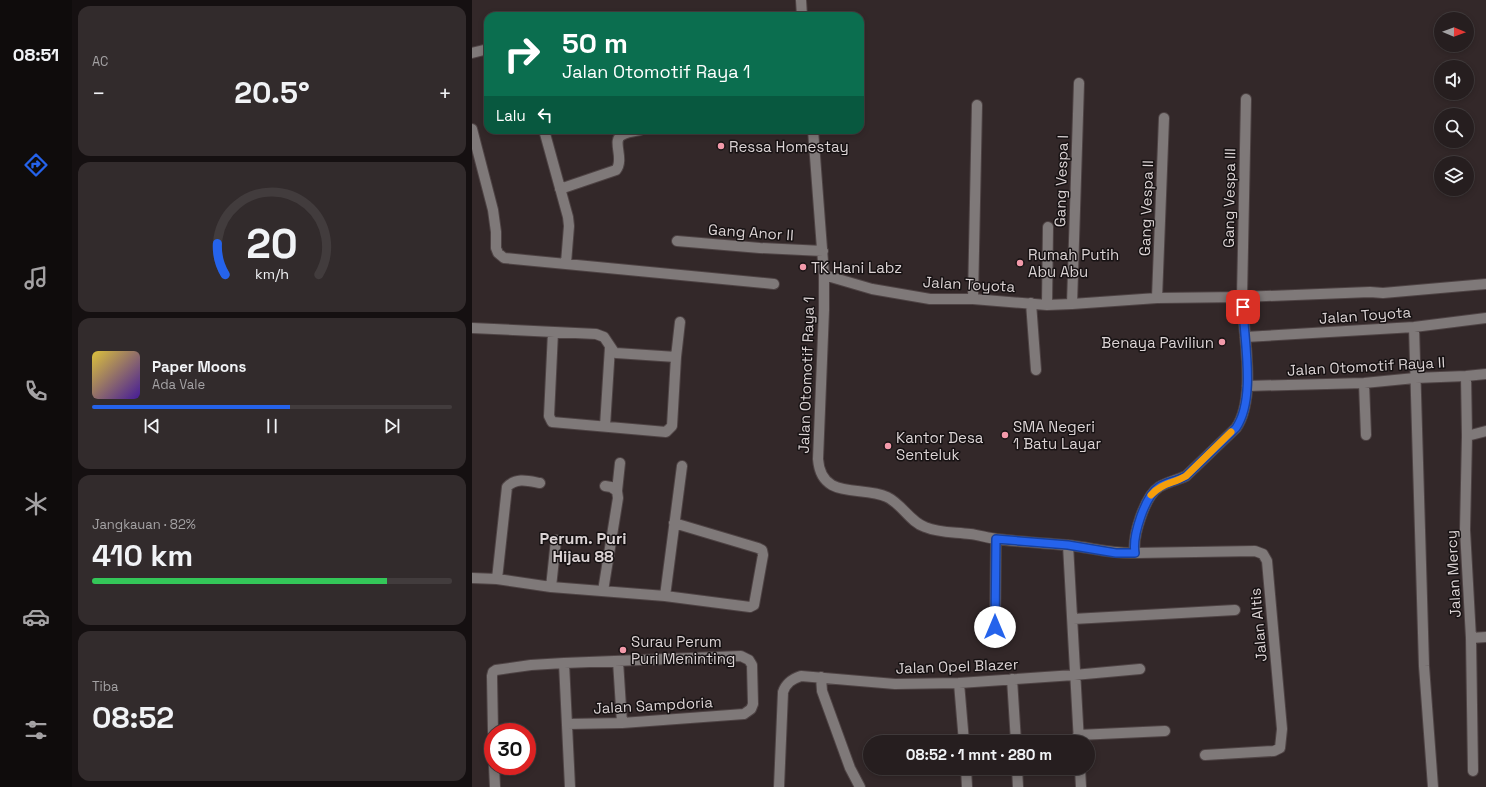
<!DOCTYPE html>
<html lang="id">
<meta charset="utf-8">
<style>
:root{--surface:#261e1f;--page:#322b2c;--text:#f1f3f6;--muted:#a4a2a4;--line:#423c3d;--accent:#2563eb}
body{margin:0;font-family:"Space Grotesk",sans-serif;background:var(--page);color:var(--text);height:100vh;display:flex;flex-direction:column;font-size:15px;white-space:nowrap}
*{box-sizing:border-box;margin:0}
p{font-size:13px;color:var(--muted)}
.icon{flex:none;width:22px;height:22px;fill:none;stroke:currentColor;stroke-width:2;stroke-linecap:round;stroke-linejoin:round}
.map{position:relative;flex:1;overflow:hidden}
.side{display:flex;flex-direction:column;gap:6px;padding:6px;background:#151011;width:400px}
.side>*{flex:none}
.top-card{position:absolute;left:12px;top:12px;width:380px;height:122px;border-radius:12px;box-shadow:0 2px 6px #0003,0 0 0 1px var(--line);background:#0b6e4f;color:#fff;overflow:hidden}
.needle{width:26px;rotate:91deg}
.fabs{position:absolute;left:962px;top:12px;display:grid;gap:8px}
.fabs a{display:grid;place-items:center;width:40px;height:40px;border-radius:50%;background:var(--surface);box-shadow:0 2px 6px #0003,0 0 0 1px var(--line);font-size:20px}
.speed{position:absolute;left:12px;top:723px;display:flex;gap:8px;font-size:20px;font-weight:700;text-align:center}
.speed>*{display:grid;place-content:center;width:52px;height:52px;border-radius:50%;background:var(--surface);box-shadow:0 2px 6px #0003,0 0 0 1px var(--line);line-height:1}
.speed .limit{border:6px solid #d22;background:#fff;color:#111}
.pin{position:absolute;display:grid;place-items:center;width:34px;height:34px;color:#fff;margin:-17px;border-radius:8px;box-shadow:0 2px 6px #0006}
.me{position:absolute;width:44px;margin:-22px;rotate:0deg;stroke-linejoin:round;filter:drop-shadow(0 0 3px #0008)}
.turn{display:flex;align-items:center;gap:14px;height:84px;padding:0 12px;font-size:18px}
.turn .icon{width:52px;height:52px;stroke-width:2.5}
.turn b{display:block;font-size:28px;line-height:34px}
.then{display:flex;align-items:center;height:38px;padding:0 12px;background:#0003;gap:8px;font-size:15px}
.big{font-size:30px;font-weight:700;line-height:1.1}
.side .widget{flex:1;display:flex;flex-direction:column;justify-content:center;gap:6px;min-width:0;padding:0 14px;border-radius:12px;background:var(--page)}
.side .dial{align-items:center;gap:0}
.dial svg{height:104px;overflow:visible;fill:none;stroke:var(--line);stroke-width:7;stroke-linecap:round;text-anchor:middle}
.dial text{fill:var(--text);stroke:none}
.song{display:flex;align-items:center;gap:12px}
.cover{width:48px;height:48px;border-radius:6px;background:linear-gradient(135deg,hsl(50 70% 55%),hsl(260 70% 35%))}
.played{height:4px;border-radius:2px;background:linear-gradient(90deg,var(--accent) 55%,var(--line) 55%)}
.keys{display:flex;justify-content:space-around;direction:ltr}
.heat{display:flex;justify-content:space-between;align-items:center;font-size:22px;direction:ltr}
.charge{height:6px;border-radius:3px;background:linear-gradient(90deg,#34c759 82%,var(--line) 0)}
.trip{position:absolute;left:391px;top:735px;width:232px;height:40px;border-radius:20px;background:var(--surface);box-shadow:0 2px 6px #0003,0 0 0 1px var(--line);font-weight:700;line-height:40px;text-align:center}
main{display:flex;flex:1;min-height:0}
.dock{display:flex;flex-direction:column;width:72px;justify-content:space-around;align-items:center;background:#0f0c0c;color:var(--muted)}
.dock .icon{width:28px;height:28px}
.dock .on{color:var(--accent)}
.dock b{font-size:18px;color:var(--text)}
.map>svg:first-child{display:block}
</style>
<main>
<nav class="dock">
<b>08:51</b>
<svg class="icon on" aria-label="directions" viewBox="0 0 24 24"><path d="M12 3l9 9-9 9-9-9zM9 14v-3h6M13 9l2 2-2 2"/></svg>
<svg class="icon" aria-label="music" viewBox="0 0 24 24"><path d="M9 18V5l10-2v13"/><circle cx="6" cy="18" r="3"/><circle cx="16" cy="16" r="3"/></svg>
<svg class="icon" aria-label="phone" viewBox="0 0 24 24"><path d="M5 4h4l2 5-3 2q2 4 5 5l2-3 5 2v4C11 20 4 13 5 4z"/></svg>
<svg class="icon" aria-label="climate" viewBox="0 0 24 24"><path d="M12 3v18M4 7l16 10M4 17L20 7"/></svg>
<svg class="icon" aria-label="car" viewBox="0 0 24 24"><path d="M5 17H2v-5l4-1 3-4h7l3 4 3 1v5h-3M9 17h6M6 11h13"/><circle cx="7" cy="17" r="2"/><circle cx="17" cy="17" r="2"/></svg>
<svg class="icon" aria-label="filters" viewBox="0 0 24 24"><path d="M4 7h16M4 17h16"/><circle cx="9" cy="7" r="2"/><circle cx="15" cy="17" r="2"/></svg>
</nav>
<section class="side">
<div class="widget"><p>AC</p>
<div class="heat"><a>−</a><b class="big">20.5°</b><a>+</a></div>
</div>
<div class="widget dial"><svg viewBox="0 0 100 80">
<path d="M14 69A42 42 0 1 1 86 69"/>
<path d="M14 69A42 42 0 0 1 8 45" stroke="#2563eb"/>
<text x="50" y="56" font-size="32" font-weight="700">20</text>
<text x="50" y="72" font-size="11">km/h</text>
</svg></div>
<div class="widget">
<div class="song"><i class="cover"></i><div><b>Paper Moons</b><p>Ada Vale</p></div></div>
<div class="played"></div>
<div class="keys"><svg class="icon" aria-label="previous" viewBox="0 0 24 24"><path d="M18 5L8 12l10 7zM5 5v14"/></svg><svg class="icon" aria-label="pause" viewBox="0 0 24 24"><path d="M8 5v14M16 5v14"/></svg><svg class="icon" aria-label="next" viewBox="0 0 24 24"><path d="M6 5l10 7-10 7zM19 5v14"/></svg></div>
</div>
<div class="widget"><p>Jangkauan · 82%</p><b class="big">410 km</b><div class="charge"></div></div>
<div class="widget"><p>Tiba</p><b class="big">08:52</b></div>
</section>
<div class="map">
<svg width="1014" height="787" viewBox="0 0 1014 787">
<rect width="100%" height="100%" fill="#332829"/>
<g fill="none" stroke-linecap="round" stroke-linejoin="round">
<defs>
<path id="minor" d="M329,0L330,16
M0,53L16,49
M774,99L770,297L898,292L911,293L1014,284
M0,129L21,210L24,232V248L26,253L32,258L302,284
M72,130L96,217L97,226L94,263
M341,130L352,275V310L346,459C349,501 390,485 415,497C430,504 438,522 453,527C467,533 483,532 498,534C507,535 516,538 525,539C548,542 571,543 594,545C618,547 638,554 663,553C660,536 673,496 687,487C695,482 705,480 714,476L764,428C785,398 771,333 770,297L685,298L600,304L575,305L501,299H458L400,289L352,275
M88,189L144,170C153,159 139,140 150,135C155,132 163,131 168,130
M205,241L288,248L351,251
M685,298L692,118
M501,299L505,105
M559,303L564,370
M600,304L607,83
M575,305L576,227
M942,327L952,666L961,787
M0,328L124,334L132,337L142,352L144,353L204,357
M81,332L77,416L80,422L194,432L200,426L204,357L208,322
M773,337L942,327L1014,318
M994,376L995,436L993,530L999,638L1001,771
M892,383L894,435
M775,386L892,383L943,378L994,376L1014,374
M133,426L138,347
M995,436L1014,431
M145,491L148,463
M596,545L607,742
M663,553L783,551L791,554L795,561L810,729L808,748L802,751L733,755
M0,578L25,579L79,587L193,596L278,607L282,605L291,555L290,550L286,548L202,523
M25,579L35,487C44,477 57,481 68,483
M79,587L84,540
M131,591L146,498L145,491L139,487L133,486
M193,596L210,466
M601,619L763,610
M523,627L524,539
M999,638L1014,637
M146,661L150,723
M92,663L98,787
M349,677L350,691L378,768L388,787
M540,679L544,742
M487,683L492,742
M21,732L20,676L21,672L24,670L59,665L92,663L269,656L277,660L280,665L281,704L279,709L272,714L150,723L95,724
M606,735L693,731
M22,766L23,787
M494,768L495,787
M545,768L546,787
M608,768L609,787
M307,787L311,692C314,683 320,679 329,676L423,684L487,683L602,675L668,669"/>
</defs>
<use href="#minor" stroke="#4e4344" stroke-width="12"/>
<use href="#minor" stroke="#7f7979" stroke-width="10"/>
</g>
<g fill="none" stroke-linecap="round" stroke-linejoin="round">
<defs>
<path id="route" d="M523,627L524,539L596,545L644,553H663C660,536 673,496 687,487C695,482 705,481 714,476L764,428C784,399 772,341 771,307"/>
</defs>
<use href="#route" stroke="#184099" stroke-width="10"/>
<use href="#route" stroke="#2563eb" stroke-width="7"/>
<path stroke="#f59e0b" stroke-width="7" d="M679,495C690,483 700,484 714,476L759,432"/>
</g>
<g fill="#f39aaa" stroke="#171213" stroke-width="1.5">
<circle cx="249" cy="146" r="4"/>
<circle cx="548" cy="263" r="4"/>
<circle cx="331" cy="267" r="4"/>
<circle cx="750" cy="342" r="4"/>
<circle cx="533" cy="435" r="4"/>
<circle cx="416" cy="446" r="4"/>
<circle cx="151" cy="650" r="4"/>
</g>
<g text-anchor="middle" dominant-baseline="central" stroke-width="3" stroke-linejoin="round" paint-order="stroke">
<g font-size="15" fill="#dbd3d4" stroke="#171213" text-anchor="start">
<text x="257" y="146">Ressa Homestay</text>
<text x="556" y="254">Rumah Putih<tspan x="556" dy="17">Abu Abu</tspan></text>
<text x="339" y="267">TK Hani Labz</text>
<text x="742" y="342" text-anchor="end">Benaya Paviliun</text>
<text x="541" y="426">SMA Negeri<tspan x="541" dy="17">1 Batu Layar</tspan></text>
<text x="424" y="437">Kantor Desa<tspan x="424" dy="17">Senteluk</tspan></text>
<text x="159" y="641">Surau Perum<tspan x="159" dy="17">Puri Meninting</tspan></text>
</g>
<g font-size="15" fill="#dbd3d4" stroke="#171213">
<text transform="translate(589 181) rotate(-88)">Gang Vespa I</text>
<text transform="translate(757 198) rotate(-89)">Gang Vespa III</text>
<text transform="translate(674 208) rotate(-88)">Gang Vespa II</text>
<text transform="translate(279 232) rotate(4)">Gang Anor II</text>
<text transform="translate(497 284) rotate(3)">Jalan Toyota</text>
<text transform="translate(893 315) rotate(-4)">Jalan Toyota</text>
<text transform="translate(894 366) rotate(-3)">Jalan Otomotif Raya II</text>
<text transform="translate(334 375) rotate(-88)">Jalan Otomotif Raya 1</text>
<text transform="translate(981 574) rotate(-93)">Jalan Mercy</text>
<text transform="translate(786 625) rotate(-95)">Jalan Altis</text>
<text transform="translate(485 666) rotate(-2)">Jalan Opel Blazer</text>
<text transform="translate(181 705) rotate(-3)">Jalan Sampdoria</text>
</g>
<g font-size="16" font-weight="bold" fill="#dbd3d4" stroke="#171213">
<text x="111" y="538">Perum. Puri<tspan x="111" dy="18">Hijau 88</tspan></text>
</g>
</g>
</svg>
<div class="fabs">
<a><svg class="needle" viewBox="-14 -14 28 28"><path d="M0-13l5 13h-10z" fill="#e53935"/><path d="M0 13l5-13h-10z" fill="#a4a2a4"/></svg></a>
<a><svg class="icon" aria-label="sound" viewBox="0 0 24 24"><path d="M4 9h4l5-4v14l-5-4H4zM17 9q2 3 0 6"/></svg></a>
<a><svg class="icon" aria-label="search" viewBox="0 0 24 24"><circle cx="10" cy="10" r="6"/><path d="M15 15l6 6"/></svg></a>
<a><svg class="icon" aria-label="layers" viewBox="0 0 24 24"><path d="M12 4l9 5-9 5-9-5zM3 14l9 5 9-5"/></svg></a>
</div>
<div class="speed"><div class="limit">30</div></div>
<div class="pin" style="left:771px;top:307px;background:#d93025"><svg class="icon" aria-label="arrive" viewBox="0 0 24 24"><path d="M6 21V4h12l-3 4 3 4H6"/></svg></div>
<svg class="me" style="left:523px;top:627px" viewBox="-20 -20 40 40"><circle r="19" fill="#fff"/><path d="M0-13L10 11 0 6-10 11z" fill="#2563eb"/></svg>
<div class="trip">08:52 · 1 mnt · 280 m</div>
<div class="top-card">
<div class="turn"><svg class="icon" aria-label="right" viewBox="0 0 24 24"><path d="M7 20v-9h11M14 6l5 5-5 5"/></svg><div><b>50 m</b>Jalan Otomotif Raya 1</div></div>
<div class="then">Lalu<svg class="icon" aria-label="left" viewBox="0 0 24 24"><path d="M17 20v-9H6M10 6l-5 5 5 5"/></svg></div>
</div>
</div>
</main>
